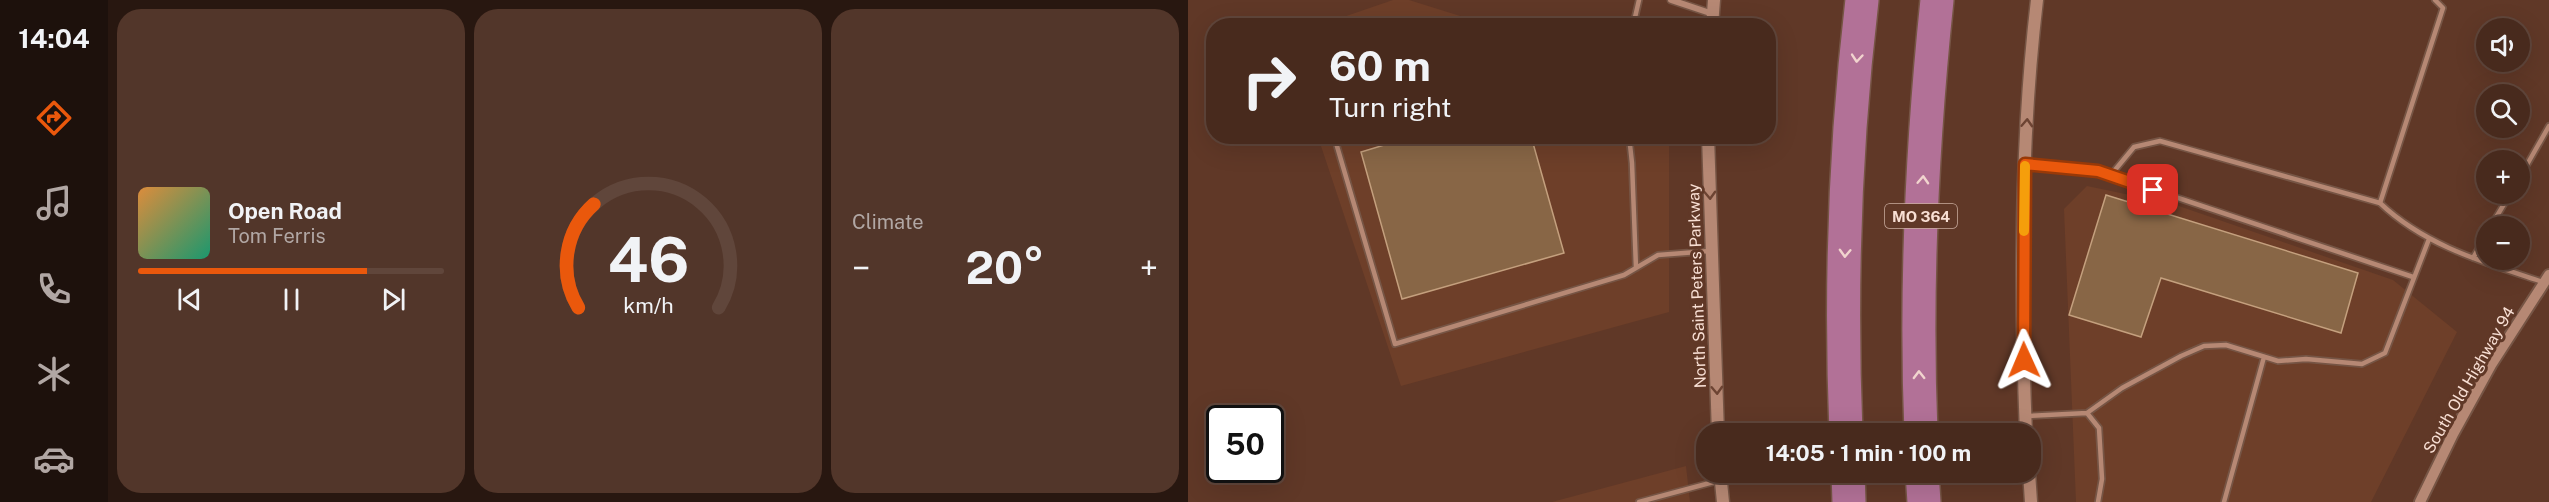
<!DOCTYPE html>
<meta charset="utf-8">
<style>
:root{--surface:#482a1d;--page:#52362a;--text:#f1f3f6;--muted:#b1a7a4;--line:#60463b;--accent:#ea580c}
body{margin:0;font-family:"Public Sans",sans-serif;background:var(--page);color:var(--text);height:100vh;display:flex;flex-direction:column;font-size:22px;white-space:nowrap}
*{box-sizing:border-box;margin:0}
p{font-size:20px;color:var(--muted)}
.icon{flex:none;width:33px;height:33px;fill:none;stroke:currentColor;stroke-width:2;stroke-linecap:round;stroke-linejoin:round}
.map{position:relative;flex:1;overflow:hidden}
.drawer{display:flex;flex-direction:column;gap:9px;padding:9px;background:#281710;width:1080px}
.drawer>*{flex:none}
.top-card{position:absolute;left:18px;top:18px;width:570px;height:126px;border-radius:24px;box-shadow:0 6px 24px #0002,0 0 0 2px var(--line);background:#482a1d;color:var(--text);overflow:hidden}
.buttons{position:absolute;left:1288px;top:18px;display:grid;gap:12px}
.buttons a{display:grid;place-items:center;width:54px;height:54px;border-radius:50%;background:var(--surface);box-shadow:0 6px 24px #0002,0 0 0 2px var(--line);font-size:30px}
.speed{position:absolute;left:18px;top:405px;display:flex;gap:12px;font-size:30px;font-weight:700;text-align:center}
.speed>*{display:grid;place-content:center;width:78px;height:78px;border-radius:50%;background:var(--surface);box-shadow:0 6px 24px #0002,0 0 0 2px var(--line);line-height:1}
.speed .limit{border:3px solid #111;border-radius:9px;background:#fff;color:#111}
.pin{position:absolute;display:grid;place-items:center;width:51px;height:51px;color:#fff;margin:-26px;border-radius:12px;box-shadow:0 3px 9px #0006}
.me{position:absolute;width:66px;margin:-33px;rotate:359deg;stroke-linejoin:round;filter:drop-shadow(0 0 4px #0008)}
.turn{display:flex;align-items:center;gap:21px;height:126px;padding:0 24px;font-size:27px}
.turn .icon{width:78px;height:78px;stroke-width:2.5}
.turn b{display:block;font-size:42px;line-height:51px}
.big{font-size:45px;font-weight:700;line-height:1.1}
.drawer .widget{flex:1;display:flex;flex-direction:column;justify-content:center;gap:9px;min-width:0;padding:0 21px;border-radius:24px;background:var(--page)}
.drawer .dial{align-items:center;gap:0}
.dial svg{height:156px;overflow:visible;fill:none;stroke:var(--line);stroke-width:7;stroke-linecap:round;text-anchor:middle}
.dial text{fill:var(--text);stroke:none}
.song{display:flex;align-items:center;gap:18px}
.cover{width:72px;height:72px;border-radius:9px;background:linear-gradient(135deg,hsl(30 70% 55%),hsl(160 70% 35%))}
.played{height:6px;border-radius:3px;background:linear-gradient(90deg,var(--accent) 75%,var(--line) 75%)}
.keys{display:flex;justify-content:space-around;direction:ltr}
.heat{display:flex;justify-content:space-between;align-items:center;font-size:33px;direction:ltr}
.drawer .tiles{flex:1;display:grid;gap:9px;grid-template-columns:repeat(3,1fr)}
.trip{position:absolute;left:508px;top:423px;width:345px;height:60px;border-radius:24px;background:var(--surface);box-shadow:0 6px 24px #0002,0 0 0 2px var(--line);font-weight:700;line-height:60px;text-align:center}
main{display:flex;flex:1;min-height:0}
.menu{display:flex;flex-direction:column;width:108px;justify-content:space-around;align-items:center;background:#1d110c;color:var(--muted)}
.menu .icon{width:42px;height:42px}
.menu .current{color:var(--accent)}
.menu b{font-size:27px;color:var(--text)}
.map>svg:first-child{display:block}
</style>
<main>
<nav class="menu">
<b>14:04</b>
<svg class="icon current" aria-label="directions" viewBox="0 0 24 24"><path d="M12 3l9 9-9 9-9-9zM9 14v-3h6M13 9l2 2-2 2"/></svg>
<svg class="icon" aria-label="music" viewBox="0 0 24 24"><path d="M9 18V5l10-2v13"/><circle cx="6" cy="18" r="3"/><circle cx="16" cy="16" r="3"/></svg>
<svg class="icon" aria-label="phone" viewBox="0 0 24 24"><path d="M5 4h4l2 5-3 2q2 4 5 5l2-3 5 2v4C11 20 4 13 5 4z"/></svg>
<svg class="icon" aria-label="climate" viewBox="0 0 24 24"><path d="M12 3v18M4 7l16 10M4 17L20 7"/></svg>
<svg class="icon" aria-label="car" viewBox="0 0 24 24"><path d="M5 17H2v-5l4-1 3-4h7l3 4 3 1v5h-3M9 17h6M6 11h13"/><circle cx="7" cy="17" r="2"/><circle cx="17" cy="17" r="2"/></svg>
</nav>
<section class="drawer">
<div class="tiles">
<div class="widget">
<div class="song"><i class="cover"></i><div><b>Open Road</b><p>Tom Ferris</p></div></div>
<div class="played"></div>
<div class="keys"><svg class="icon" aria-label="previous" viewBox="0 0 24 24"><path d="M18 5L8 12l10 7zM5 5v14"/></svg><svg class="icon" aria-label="pause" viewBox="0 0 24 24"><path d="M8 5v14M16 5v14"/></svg><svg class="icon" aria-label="next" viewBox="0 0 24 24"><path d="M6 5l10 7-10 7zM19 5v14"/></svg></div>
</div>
<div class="widget dial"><svg viewBox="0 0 100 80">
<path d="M14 69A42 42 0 1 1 86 69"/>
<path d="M14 69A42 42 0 0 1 22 16" stroke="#ea580c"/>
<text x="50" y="56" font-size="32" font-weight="700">46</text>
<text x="50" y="72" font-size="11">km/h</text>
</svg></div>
<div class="widget"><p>Climate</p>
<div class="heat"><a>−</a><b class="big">20°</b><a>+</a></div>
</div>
</div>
</section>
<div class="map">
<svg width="1361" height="502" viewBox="0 0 1361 502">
<rect width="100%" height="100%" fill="#603827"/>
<path fill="#6e3f29" d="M205,0H221L301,25H132Z
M130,137H481V312L213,386Z
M899,186L985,204L1205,280L1269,332L1183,502H888L876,209Z
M498,466L502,502H364Z"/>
<path fill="#886646" stroke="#c4a07e" stroke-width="1.5" d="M226,136H343L376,253L214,299L173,152Z
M918,195L1170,273L1153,333L973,278L953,337L881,315Z"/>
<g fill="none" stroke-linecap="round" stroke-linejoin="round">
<defs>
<path id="service" d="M1247,0L1255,8L1192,203C1237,246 1298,263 1355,282
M445,26L451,0
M146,136L207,344L436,275L470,255L522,251
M441,136L444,163L448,268
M837,164L910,171L1225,277
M922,176L946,147L972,141L1192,203
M1332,177L1361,126
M1303,226L1322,194
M1285,258L1299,234
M899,413L934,388L993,356L1016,346L1038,345L1090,361L1118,359L1174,364L1197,353L1241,239
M840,416L899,413L911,428L914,479L910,502
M451,502L533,480
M1036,502L1076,357"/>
<path id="minor" d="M483,0L525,14"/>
<path id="tertiary" d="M1232,502L1265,434L1303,365L1361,275"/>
<path id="secondary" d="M524,26L526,0
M520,136L530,434
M838,434C832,290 832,143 849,0
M532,472L535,502
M841,472L843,502"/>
<path id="motorway" d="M658,434C652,289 657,143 674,0
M733,434C727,289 734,144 749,0
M660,472L661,502
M734,472L736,502"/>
</defs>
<use href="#service" stroke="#765545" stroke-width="8"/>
<use href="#minor" stroke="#765545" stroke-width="9"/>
<use href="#tertiary" stroke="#765545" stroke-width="14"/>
<use href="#secondary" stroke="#765545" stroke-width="15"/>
<use href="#motorway" stroke="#765545" stroke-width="36"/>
<use href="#service" stroke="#b68874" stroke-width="4.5"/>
<use href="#minor" stroke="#b68874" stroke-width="6"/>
<use href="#tertiary" stroke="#b68874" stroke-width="10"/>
<use href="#secondary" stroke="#b68874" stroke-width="12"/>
<use href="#motorway" stroke="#b27197" stroke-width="33"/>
</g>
<defs><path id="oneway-chevron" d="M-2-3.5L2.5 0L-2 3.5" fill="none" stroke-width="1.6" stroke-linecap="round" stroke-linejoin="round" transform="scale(1.5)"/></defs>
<g stroke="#f1d4ce">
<use href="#oneway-chevron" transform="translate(669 58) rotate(95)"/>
<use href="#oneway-chevron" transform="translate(735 180) rotate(-87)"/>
<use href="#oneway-chevron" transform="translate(657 253) rotate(92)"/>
<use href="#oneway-chevron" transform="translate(731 375) rotate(-91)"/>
</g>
<g stroke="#6d4433">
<use href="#oneway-chevron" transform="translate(839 123) rotate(-87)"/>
<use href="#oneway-chevron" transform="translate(522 195) rotate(88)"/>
<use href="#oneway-chevron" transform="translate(529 390) rotate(88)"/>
</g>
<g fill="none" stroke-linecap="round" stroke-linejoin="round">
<defs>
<path id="route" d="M836,360L837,164L910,171L965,190"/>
</defs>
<use href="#route" stroke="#983908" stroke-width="15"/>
<use href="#route" stroke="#ea580c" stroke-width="10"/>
<path stroke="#f59e0b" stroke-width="10" d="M836,231L837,166"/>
</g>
<g text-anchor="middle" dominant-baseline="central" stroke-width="6" stroke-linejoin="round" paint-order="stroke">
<rect fill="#603827" stroke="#caada0" stroke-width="1.5" x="697" y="204" width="72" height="24" rx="4.5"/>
<g font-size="15" font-weight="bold" fill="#f8dfd4">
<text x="733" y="216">MO 364</text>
</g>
<g font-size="16" fill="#f8dfd4" stroke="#603827">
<text transform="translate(509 286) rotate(-92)">North Saint Peters Parkway</text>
<text transform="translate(1281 380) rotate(-60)">South Old Highway 94</text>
</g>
</g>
</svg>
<div class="buttons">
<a><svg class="icon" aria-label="sound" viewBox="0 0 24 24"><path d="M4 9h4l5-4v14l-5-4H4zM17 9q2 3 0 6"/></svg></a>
<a><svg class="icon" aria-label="search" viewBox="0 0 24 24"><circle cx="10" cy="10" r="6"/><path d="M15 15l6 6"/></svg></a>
<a>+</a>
<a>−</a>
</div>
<div class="speed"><div class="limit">50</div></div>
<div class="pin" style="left:965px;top:190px;background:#d93025"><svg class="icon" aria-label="arrive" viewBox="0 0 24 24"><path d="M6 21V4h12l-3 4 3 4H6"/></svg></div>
<svg class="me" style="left:836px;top:360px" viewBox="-20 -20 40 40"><path d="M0-17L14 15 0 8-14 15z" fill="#ea580c" stroke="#fff" stroke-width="4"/></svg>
<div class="trip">14:05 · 1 min · 100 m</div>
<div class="top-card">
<div class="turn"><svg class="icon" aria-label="right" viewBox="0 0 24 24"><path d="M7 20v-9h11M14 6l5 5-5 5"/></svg><div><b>60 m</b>Turn right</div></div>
</div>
</div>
</main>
